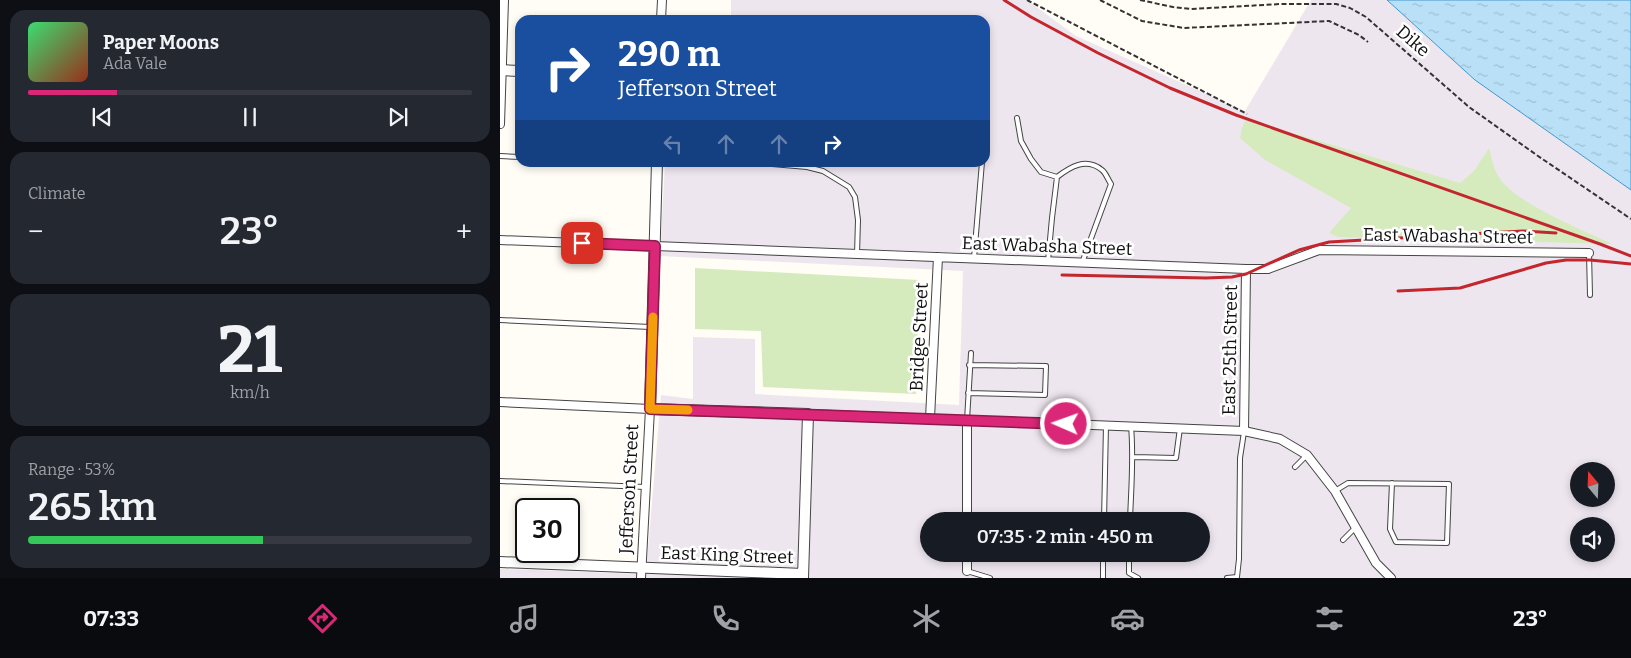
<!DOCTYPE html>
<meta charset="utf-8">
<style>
:root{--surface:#171b24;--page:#242831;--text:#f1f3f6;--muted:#9ea1a6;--line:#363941;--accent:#db2777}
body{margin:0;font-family:Bitter,serif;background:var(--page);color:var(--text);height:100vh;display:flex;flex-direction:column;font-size:19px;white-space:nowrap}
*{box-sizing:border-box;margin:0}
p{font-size:16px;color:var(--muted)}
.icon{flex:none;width:28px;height:28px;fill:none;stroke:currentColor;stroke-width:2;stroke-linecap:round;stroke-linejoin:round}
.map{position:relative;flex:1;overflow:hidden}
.details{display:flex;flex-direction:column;gap:10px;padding:10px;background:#0d0f14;width:500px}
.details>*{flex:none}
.top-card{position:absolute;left:15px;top:15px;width:475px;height:152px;border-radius:15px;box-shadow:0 2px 8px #0003;background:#1a4fa0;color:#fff;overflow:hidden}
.needle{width:32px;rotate:341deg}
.tools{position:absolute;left:1070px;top:462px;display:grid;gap:10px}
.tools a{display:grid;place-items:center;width:45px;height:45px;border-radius:50%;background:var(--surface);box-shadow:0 2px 8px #0003;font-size:25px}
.speed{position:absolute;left:15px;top:498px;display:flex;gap:10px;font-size:25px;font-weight:700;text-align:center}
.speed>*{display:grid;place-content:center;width:65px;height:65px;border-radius:50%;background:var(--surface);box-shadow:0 2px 8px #0003;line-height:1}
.speed .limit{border:2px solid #111;border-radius:8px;background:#fff;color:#111}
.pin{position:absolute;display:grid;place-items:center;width:42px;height:42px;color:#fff;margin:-21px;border-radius:10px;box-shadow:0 2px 8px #0006}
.me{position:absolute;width:55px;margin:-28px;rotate:272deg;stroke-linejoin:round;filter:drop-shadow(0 0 4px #0008)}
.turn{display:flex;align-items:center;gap:18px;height:105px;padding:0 20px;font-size:22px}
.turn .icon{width:65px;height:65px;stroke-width:2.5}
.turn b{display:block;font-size:35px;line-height:42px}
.lanes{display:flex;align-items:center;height:48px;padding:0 20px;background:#0003;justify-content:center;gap:25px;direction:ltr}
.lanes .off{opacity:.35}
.big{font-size:38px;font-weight:600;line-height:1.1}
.details .widget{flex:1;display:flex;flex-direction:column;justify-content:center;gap:8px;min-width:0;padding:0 18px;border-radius:15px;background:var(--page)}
.details .dial{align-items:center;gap:0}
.dial b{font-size:65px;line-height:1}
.song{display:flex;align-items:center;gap:15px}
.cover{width:60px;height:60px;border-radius:8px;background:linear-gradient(135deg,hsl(140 70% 55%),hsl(10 70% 35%))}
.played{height:5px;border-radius:2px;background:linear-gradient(90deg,var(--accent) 20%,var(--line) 20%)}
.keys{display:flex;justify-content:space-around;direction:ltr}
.heat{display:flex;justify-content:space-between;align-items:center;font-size:28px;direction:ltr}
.charge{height:8px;border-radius:4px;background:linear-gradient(90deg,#34c759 53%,var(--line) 0)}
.trip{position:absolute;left:420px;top:512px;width:290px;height:50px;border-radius:25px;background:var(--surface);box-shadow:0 2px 8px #0003;font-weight:600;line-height:50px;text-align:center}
.tabs{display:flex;height:80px;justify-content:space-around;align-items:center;background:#090b0e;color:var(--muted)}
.tabs .icon{width:35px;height:35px}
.tabs .on{color:var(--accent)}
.tabs b{font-size:22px;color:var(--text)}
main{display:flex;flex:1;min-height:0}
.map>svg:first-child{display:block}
</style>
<main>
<section class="details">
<div class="widget">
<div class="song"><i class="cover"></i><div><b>Paper Moons</b><p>Ada Vale</p></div></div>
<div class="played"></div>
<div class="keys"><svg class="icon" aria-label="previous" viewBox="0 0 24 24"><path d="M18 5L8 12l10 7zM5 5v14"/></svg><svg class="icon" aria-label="pause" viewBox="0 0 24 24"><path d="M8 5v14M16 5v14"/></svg><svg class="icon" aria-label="next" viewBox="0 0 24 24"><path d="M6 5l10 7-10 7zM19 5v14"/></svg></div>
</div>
<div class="widget"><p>Climate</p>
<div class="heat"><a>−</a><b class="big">23°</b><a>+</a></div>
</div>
<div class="widget dial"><b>21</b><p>km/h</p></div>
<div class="widget"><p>Range · 53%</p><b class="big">265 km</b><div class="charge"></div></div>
</section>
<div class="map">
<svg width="1131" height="578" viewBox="0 0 1131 578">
<defs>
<pattern id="water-ripples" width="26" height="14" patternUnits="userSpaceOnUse" patternTransform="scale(1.25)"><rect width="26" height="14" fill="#b9e0f7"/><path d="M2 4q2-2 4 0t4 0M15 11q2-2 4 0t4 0" fill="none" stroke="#9ebfd3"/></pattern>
</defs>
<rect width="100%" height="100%" fill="#fffdf5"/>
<path fill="#eee6ef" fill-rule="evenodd" d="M231,0H527L576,36L745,111L811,0H887L975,80L1131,190V578H0V569L146,574L161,395L193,399V337L255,339V394L459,405L463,271L160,256L165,163L485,162V20H172V15H231ZM1079,471H1106V499H1079ZM429,521H701V554H429ZM1079,526H1106V554H1079Z"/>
<path fill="#d5ebbd" d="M746,119L960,183L974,171L989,148C991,156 993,166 997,174C1011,202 1083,230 1112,244L838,237L829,233L851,208L765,160L740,138L742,128Z
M195,268L419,280L416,394L263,387L261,331L195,329Z"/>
<path fill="url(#water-ripples)" stroke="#3f96cf" d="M887,0H1131V190L975,80Z"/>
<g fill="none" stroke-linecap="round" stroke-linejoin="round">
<defs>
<path id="service" d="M517,118L521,141L531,159L541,172L557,177
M0,156L20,157
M150,162L272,164L307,167L323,171L349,187L355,197L358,220L357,254
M1089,253L1090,295
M474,258L482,162
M548,261L552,218L557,177C570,167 586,157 602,170C606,173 608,180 611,184L582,263
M0,320L150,327
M468,393L545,395L546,366L469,365
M467,420L471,353
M634,457L676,458L680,428
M795,467L807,455
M0,481L145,487
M835,491L848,483L949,484L947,543L896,542L890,529L892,483
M604,521L606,425
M630,521C631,489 634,458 631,426
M843,540L855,528
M629,554V573L638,578
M467,571L490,578
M603,578V554
M727,578L737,577L739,559L740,458L744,432"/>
<path id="minor" d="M161,20L162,0
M0,124L4,0
M0,240L746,269H768L819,250L1089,253
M0,402L150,409L141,578
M308,414L744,431L780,439L807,455L835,491L876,563L891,578
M430,418L438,257
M744,431L746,269
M467,521V420
M467,571V554"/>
<path id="tertiary" d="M0,70L20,71
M157,162L150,409L308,414L303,578
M0,562L303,574"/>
</defs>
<use href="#service" stroke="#444" stroke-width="6"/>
<use href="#minor" stroke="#444" stroke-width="10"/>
<use href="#tertiary" stroke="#444" stroke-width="12"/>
<path stroke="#333" stroke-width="2" stroke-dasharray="5 2.5" stroke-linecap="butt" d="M527,0L747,114
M600,0L642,21L684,28L829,21L859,35L868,42
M640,0L673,7L691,9L781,4H836L850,8L866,17L969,107L1038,156L1131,219"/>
<use href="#service" stroke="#fff" stroke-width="4"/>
<use href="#minor" stroke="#fff" stroke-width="8"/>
<use href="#tertiary" stroke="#fff" stroke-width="10"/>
<path stroke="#c4262e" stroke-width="3" d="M504,0L531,17L598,53L670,88L736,115L1100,244L1131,256
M562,275L706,278L732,277L746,274L799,250L829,242L1023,231L1056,233
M898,291L960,288L1046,263L1066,260H1090L1131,264"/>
</g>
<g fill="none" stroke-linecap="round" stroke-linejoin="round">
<defs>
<path id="route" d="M82,243L155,246L150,409L566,424"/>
</defs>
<use href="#route" stroke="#8e194d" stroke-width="12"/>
<use href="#route" stroke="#db2777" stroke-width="9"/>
<path stroke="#f59e0b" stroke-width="9" d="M153,317L150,409L188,410"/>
</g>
<g text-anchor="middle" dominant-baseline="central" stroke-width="5" stroke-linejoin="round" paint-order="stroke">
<g font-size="18" fill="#111" stroke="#fff">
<text transform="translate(913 41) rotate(41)">Dike</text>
<text transform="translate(948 236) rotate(1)">East Wabasha Street</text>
<text transform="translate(547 246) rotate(2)">East Wabasha Street</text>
<text transform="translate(419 337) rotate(-87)">Bridge Street</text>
<text transform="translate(730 350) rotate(-89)">East 25th Street</text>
<text transform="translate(129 489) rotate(-87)">Jefferson Street</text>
<text transform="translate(227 555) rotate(2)">East King Street</text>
</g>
</g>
</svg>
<div class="tools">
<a><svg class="needle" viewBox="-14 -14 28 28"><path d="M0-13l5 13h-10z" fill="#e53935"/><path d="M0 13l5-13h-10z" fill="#9ea1a6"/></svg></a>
<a><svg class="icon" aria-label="sound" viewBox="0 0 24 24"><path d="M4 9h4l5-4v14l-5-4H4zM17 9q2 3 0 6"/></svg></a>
</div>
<div class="speed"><div class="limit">30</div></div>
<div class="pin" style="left:82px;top:243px;background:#d93025"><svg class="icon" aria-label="arrive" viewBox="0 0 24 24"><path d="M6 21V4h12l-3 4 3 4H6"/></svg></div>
<svg class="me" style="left:566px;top:424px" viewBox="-20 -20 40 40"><circle r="17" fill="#db2777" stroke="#fff" stroke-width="3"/><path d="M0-11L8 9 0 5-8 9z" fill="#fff"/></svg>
<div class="trip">07:35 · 2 min · 450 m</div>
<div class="top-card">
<div class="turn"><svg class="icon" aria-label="right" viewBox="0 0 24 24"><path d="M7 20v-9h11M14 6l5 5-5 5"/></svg><div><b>290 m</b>Jefferson Street</div></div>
<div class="lanes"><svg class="icon off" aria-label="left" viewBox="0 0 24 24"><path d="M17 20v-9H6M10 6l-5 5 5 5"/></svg><svg class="icon off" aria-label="ahead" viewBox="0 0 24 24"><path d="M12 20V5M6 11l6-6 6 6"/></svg><svg class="icon off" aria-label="ahead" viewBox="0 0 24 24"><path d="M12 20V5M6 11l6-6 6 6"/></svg><svg class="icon" aria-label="right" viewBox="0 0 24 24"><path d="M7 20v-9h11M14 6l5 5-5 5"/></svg></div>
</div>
</div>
</main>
<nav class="tabs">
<b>07:33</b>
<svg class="icon on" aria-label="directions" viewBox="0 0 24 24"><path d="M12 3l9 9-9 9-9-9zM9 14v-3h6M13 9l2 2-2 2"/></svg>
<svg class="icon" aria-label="music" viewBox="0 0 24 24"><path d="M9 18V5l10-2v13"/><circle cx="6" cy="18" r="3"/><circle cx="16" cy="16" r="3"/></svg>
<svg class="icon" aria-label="phone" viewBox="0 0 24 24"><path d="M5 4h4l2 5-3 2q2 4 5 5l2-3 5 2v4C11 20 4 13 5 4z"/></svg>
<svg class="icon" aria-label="climate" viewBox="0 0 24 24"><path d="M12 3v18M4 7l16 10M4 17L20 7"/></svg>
<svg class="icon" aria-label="car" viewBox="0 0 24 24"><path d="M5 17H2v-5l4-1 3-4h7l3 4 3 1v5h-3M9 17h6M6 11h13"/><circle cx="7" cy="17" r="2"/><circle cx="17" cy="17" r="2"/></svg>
<svg class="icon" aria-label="filters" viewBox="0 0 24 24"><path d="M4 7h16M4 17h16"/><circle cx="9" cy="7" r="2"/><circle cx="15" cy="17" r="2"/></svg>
<b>23°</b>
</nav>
